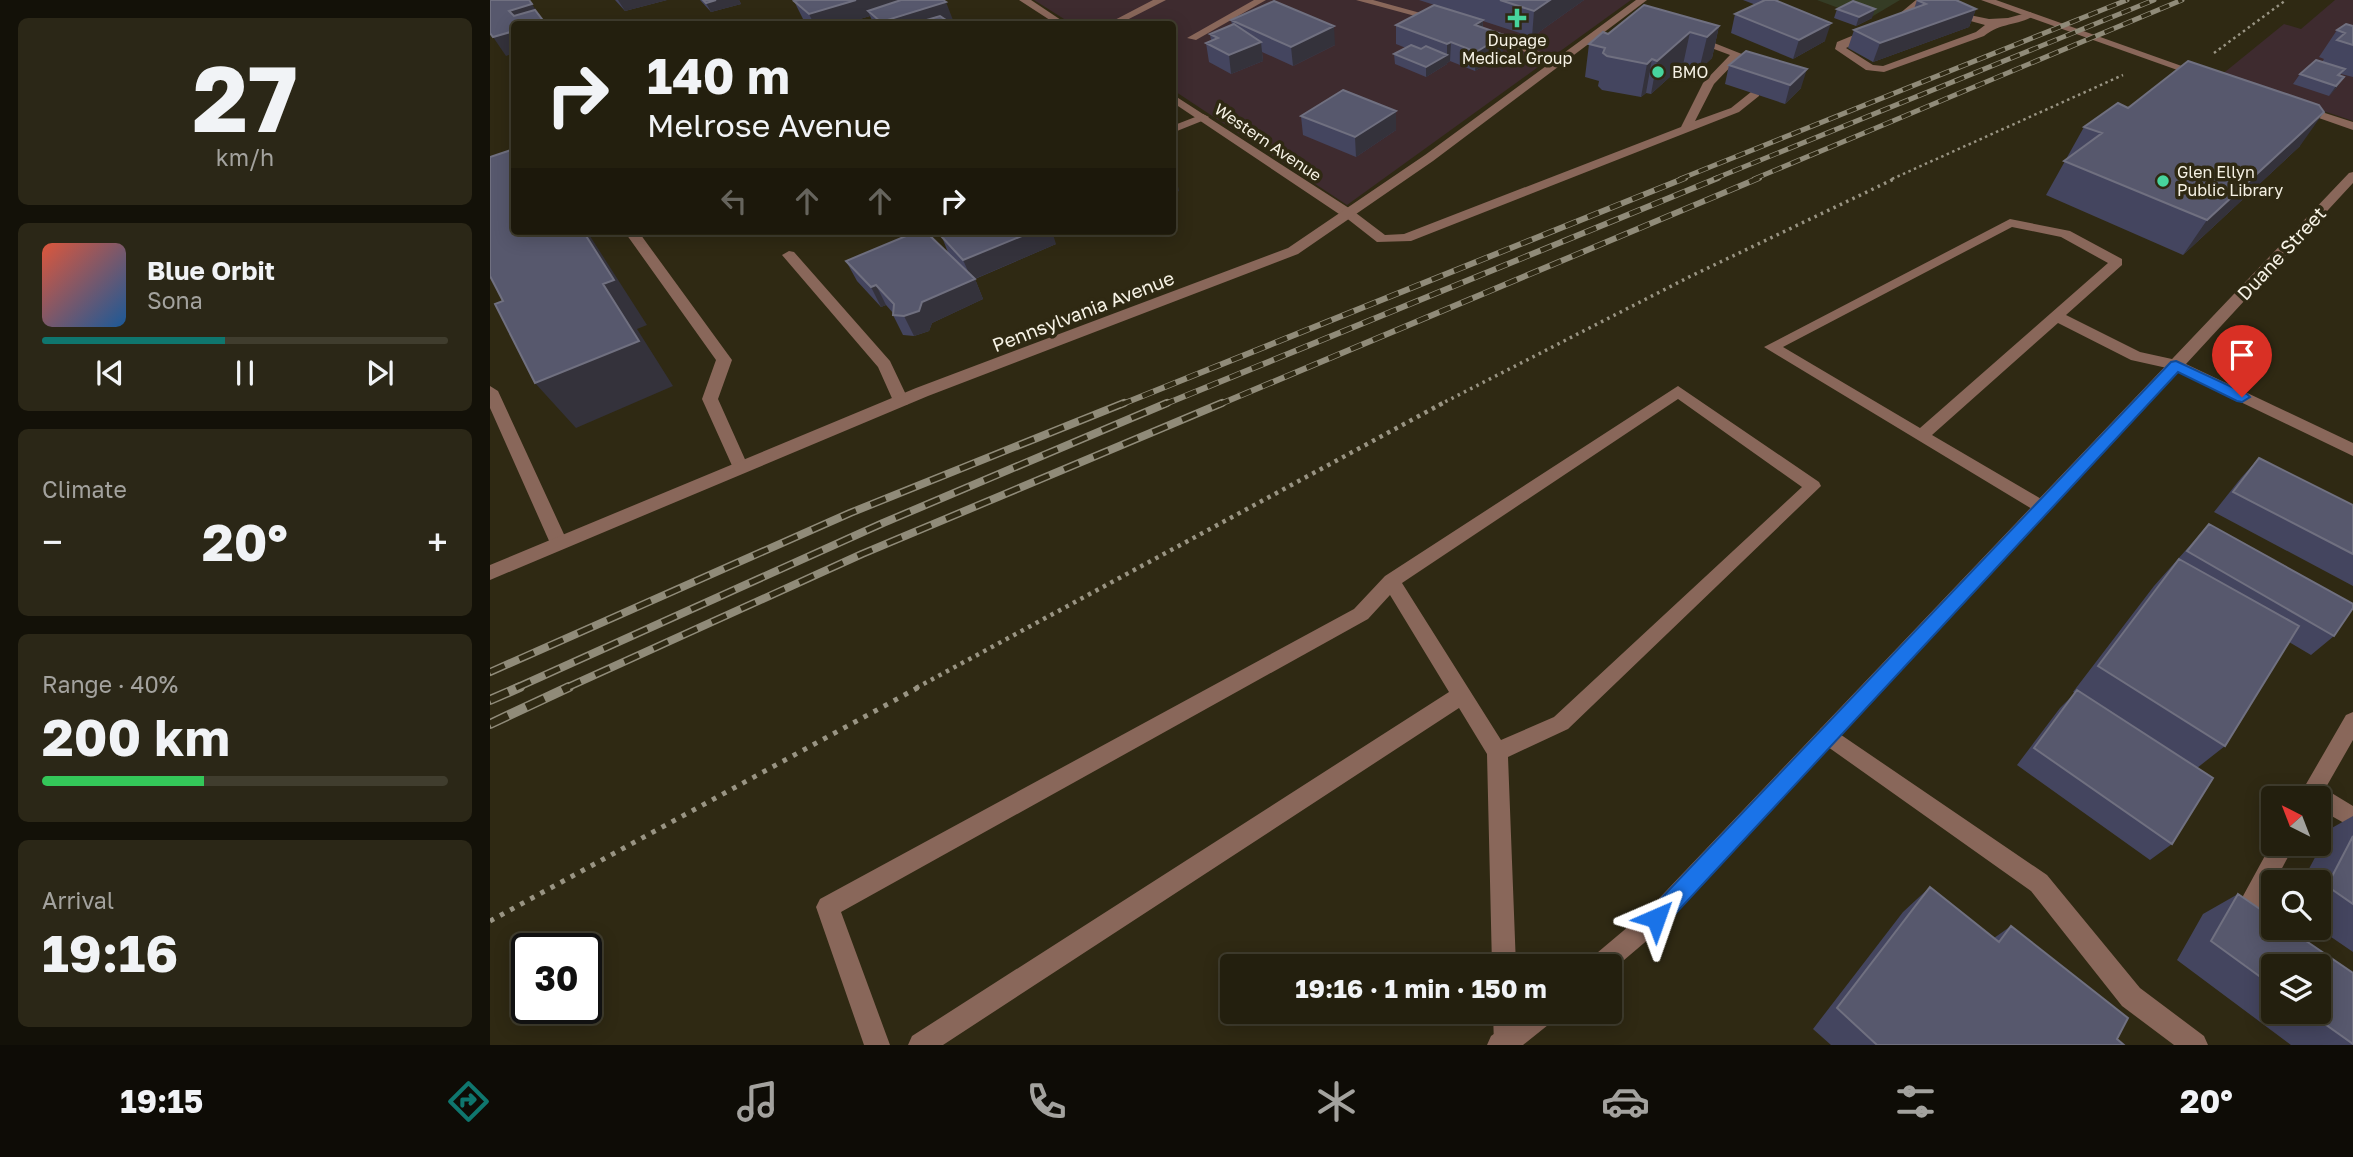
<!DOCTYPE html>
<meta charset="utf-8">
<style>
:root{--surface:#231f0e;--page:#2b2717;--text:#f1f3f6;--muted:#a3a29e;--line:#403d2e;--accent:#0f766e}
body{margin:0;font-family:"Golos Text",sans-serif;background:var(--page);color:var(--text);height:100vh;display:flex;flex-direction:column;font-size:26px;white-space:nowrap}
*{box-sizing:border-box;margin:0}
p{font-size:23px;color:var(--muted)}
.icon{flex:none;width:38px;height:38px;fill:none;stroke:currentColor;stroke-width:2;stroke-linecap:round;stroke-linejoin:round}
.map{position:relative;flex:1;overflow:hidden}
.details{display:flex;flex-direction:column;gap:18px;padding:18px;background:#131108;width:490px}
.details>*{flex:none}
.banner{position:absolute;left:21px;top:21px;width:665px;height:214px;border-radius:7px;box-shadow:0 4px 18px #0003,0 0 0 2px var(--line);background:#231f0e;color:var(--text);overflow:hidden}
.needle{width:46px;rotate:318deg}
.controls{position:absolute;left:1771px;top:786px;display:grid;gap:14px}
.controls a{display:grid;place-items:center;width:70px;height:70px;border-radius:7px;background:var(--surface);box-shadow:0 4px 18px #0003,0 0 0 2px var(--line);font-size:35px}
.speed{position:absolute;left:21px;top:933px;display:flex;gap:14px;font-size:35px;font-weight:700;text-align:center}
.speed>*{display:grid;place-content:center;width:91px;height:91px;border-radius:50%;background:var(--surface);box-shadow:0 4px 18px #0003,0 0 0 2px var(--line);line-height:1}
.speed .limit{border:4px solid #111;border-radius:10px;background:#fff;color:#111}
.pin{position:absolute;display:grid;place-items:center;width:60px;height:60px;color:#fff;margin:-72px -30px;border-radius:50% 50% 50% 0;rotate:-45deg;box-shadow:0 0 7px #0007}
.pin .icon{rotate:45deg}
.me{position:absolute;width:77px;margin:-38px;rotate:43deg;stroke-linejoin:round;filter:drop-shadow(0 0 5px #0008)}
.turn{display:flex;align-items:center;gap:24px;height:147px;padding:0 21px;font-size:32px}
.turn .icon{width:91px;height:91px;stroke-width:2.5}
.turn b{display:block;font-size:49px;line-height:60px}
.lanes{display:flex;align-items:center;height:66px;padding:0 21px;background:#0003;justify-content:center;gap:35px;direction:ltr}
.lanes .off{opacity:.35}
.big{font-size:52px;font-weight:700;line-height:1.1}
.details .tile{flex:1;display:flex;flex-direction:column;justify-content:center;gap:10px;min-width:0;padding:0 24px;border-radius:10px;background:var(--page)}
.details .dial{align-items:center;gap:0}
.dial b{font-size:91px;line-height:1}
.song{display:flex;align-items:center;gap:21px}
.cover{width:84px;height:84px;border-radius:10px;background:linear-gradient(135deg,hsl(10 70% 55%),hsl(210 70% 35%))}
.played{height:7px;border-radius:4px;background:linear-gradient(90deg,var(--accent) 45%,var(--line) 45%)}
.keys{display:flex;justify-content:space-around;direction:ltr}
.heat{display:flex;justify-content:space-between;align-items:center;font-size:38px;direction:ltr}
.charge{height:10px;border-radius:5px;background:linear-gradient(90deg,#34c759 40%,var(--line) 0)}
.trip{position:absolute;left:730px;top:954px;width:402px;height:70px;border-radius:7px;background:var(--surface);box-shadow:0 4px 18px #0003,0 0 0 2px var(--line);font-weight:700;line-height:70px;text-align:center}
.menu{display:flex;height:112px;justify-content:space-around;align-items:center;background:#0e0c06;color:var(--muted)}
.menu .icon{width:49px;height:49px}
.menu .selected{color:var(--accent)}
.menu b{font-size:32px;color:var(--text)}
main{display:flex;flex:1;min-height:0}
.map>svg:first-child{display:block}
</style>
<main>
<section class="details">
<div class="tile dial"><b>27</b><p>km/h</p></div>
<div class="tile">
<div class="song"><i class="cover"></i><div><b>Blue Orbit</b><p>Sona</p></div></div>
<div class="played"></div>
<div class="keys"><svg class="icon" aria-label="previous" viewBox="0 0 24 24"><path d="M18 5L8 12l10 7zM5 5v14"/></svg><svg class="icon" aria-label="pause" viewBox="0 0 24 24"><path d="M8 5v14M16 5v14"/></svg><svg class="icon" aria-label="next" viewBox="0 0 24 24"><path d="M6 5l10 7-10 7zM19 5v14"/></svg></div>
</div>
<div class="tile"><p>Climate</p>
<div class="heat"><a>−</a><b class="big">20°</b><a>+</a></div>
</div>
<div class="tile"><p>Range · 40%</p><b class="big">200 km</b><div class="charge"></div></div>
<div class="tile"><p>Arrival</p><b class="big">19:16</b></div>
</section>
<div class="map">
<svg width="1863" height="1045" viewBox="0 0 1863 1045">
<rect width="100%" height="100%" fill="#2f2913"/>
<path fill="#3e2b2f" d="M544,0H1141L857,205L683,90L682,24H582Z
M1845,0H1863V121L1730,76L1794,24L1811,29Z"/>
<path fill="#353c25" d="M1327,0H1410L1378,19Z"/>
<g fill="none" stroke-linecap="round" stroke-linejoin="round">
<path stroke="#999483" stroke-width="2.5" stroke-dasharray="2.5 3.5" stroke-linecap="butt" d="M1724,53L1796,0
M1402,179L1633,75"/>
<path stroke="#999483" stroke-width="3.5" stroke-dasharray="2.5 4.5" stroke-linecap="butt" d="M949,405L1199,277L1406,178"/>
<path stroke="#999483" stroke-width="4.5" stroke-dasharray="3.5 5" stroke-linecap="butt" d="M426,688L953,403"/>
<path stroke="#999483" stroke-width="5" stroke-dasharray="4.5 7" stroke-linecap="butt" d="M0,921L429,687"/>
<path fill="#89675a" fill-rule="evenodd" d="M663,0H676L629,24H617Z
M764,0H776L706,40L697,38Z
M866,0H883L956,20L951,23Z
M1426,0L1436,1L1411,23L1356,48L1383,65L1393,66L1486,32L1495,25L1455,14V10L1499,19L1518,18L1540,12L1545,15C1528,26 1511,22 1494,36L1394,72L1376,70L1345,49L1347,42L1403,19Z
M987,31H995L1075,61L1066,63L987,35Z
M1204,35L1277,64L1272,67L1249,58L1224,84L1205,121L1241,108L1261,92H1269V96L1249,112L921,241L887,242L850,213L852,210H862L895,235L914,234L1191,127L1213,83L1240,55L1200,40V36Z
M713,114L719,117L717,119L682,133V126Z
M1520,219L1580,231L1632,259V265L1576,315L1650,352L1691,361L1694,365L1686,370L1641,360L1568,323L1442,435L1558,503L1561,508L1558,513L1552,515L1274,347ZM1522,227L1571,237L1618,263L1430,428L1293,347Z
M134,231H148L242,360L228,399L258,466L256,470H244L212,399L226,360Z
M299,251L304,252L400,361L419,401L417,405H405L388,367L292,255Z
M0,386L8,391L78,543L75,548H63L60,543L0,408Z
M1188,386L1329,482L1331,486L1078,729L1018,757L1026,966H1002L997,754L969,708L453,1045H418L422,1036L959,692L900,595L878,619L351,912L400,1045H374L326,907L330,899L864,609L895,576ZM1188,399L1312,487L1064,717L1011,740L912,583Z
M1863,712V740L1835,789L1863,806V828L1829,809V798H1808L1856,715Z
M1338,726L1557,875L1650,988L1714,1036L1718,1045H1684L1632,1006L1541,891L1331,742L1328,735L1331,728Z
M1783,841V844H1805L1776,898L1783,916V928H1787L1784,934L1776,938C1759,930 1756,913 1753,896Z
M1003,1012H1027L1028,1045H1004Z"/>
<path fill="#89675a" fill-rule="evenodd" d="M529,0H541L577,24H566Z
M1491,0H1506L1717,75L1707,77Z
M682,94L862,210L864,213L862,216H852L682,102Z
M1810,105L1863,122V130L1806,110V106Z
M1863,172V183L1696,364L1863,443V456L1688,372L1174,926L1120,972V966H1097L1101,958L1158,910L1859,173Z
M1035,1012H1066L1063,1021L1033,1045H997L1001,1036Z"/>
<path fill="#89675a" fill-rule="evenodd" d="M1146,0H1157L943,161L808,254L438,396L0,580V565L426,388L798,248L935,155Z"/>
<defs>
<path id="rail-far3" d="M1190,179L1637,0
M1224,179L1664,0
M1264,179L1692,0"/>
<path id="rail-far2" d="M630,405L1195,178
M673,405L1228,178
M728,405L1269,178"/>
<path id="rail-far1" d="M0,672L360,513L634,403
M26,688L393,523L677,403
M76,688L372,554L732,403"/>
<path id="rail" d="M0,700L30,687
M0,724L79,687"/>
</defs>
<use href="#rail-far3" stroke="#908b79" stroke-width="5"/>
<use href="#rail-far2" stroke="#908b79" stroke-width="6"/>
<use href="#rail-far1" stroke="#908b79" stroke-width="8"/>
<use href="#rail" stroke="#908b79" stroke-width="10"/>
<use href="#rail-far3" stroke="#2f2913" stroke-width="3.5" stroke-dasharray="10" stroke-linecap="butt"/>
<use href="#rail-far2" stroke="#2f2913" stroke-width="4.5" stroke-dasharray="12" stroke-linecap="butt"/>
<use href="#rail-far1" stroke="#2f2913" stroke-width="5" stroke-dasharray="16" stroke-linecap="butt"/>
<use href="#rail" stroke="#2f2913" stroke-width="7" stroke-dasharray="20" stroke-linecap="butt"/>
</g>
<path fill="#44455f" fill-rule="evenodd" d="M125,0H177L135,11Z
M210,0H249L251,4L221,12Z
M929,0H1094L1042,37L993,21V28L1013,54L985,71L960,61L957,63V64L936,77L905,64L904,54L916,48L906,44V25L960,10Z
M1253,0H1287H1286L1335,41L1303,59L1241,33L1245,14L1266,5Z
M1427,0L1486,9L1479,27L1383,62L1358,48L1364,30L1424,9Z
M304,1L463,20L458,22L462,24H384L380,16L353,24H318L313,19Z
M1347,9L1382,18L1366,26L1344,18Z
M741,20L845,45L803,66L772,52L773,61L741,74L719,62L716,43L721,41L720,34L742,25Z
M1229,26L1222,58L1209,70L1193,65L1161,94L1156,93L1151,97L1112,90L1108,86L1109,81L1095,77L1099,44L1118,34Z
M1863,26V77L1851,74L1847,87L1839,96L1803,84L1810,74L1832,62L1834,59L1829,57L1847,30Z
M1239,65L1311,88L1295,104L1235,84Z
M1638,108L1810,146L1693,255L1556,195L1594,127Z
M906,111V130L866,157L813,135L811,116Z
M452,237L566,244L485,279L493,299L442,323L439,331L424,336L413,335L403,315V313L396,305L391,307L367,281L356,261L459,255Z
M1769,458L1863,505V586L1724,512L1751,478Z
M1719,524L1844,636L1821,655L1799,642L1735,746L1707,768L1682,844L1660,860L1527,765L1570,708L1585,693L1583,692L1664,586Z
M1863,816V952L1828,928L1829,882H1812L1840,829Z
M1440,887L1504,938L1521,926L1627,1039L1634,1045H1341L1323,1029L1413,912Z
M1748,894L1863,973V1045H1801L1687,960L1713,914ZM1783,966L1829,1012H1783Z"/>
<path fill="#34323b" d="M128,0H177L135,11Z
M226,0H249L251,4L221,12L216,3Z
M366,0H427L378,11L380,16L353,24H324L319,14Z
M1060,0H1094L1042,37L1044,11Z
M456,2L463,20L450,24H392L391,22Z
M42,4L54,23L29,24L19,11Z
M1385,9L1382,18L1366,26L1369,17Z
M1486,9L1479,27L1383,62L1390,43Z
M993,20L992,39L985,25Z
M1341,23L1335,41L1303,59L1309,40Z
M844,26L845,45L803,66L801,47Z
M1229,26L1222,58L1209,70L1217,37Z
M24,31V53L16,56L3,37Z
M1200,32L1193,65L1161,94L1167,61Z
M1014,35L1013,54L985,71L986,52Z
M771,42L773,61L741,74L739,55Z
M961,42L960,61L957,63V64L936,77V67L957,55V44Z
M1162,59L1156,93L1151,97L1157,64Z
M1317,69L1311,88L1295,104L1300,85Z
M1854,77L1847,87L1839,96L1846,86Z
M906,111V130L866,157L865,137Z
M1834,112L1810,146L1693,255L1717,220Z
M682,172H685L689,191L682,194Z
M93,231H97L98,233L157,325L147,329L183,386L86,428L45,383L113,284Z
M544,231H562L566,244L482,280L473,260Z
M485,279L493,299L442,323L439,331L424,336L414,316L432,302Z
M386,285L396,305L391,307L381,287Z"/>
<path fill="#57586d" stroke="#707080" stroke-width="2" d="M0,0H39L42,4L19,11L24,16L45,10L55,23L48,24H24V31L3,37L0,33Z
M213,0H226L216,3Z
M309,0H366L319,14L304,1Z
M411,0H453L456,2L391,22L378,11Z
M1010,0H1060L1044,11Z
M1275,0H1285L1341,23L1309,40L1245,14Z
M1427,0H1466L1486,9L1390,43L1364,30L1436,4Z
M784,1L844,26L801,47L741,20Z
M1363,1L1385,9L1369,17L1347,9Z
M944,5L993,20L985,25L1014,35L986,52L961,42L957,44L906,25Z
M1154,5L1229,26L1217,37L1200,32L1167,61L1162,59L1157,64L1117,56L1113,53L1115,48L1099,44L1113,32L1118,34Z
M450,16L462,24H423Z
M744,24L771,42L739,55L716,43L728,38L720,34Z
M1856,24L1863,26V45L1847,40L1855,33L1847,30Z
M921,45L931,49L936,46L957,55L936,67L904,54Z
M1256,51L1317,69L1300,85L1239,65Z
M1826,60L1855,69L1848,75L1854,77L1846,86L1810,74Z
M1698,61L1829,105L1834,112L1717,220L1574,161L1612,133L1594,127L1628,103L1638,108Z
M853,90L906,111L865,137L811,116Z
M24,149V231H93L124,280L113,284L149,341L45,383L5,304L13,301L0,276V157Z
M428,231H435L485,279L432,302L429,311L414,316L403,315L404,304L386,285L381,287L356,261Z
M466,231H544L473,260L452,237Z
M1769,458L1863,505V554L1743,492Z
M1719,524L1863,604V608L1844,636L1697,551Z
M1689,559L1809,626L1735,746L1608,666Z
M1587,690L1723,778L1682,844L1544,748Z
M1863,836V904L1837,886Z
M1440,887L1509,942L1521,926L1638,1018L1627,1039L1634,1045H1387L1347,1008Z
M1748,894L1783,918V928H1797L1863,973V1044L1818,1012H1829V966H1783V986L1721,941Z"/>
<path fill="#1a73e8" stroke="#114b97" stroke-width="2" d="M1686,361L1757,394L1760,397L1752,402L1747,401L1688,372L1174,926L1166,929L1159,926L1155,918L1159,911L1681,362Z"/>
<g fill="#47d49d" stroke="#2f2913" stroke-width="2.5">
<path d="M1023.5 7.5h7v7h7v7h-7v7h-7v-7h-7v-7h7z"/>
<circle cx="1168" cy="72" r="7"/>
<circle cx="1673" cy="181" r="7"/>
</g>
<g text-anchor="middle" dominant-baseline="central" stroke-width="7" stroke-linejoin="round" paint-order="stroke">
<g font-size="16" fill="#f6f2e5" stroke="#2f2913" text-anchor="start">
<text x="1027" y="40" text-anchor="middle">Dupage<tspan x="1027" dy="18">Medical Group</tspan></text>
<text x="1182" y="72">BMO</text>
<text x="1687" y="172">Glen Ellyn<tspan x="1687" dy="18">Public Library</tspan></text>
</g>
<g font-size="16" fill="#f6f2e5" stroke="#2f2913">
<text transform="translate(778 142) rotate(34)">Western Avenue</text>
</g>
<g font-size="19" fill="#f6f2e5" stroke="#2f2913">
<text transform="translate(1791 253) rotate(-47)">Duane Street</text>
<text transform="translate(593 311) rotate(-21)">Pennsylvania Avenue</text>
</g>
</g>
</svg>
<div class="controls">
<a><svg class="needle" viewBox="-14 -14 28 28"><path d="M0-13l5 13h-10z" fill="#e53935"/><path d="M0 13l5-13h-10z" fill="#a3a29e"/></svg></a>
<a><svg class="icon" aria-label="search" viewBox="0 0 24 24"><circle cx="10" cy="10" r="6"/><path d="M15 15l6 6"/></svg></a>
<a><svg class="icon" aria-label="layers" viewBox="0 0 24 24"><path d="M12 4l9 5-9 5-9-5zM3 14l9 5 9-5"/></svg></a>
</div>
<div class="speed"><div class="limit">30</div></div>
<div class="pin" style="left:1752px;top:397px;background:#d93025"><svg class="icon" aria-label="arrive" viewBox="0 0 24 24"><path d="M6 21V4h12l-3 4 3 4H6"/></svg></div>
<svg class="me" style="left:1166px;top:918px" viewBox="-20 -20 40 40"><path d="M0-17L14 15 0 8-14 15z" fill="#1a73e8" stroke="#fff" stroke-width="4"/></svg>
<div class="trip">19:16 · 1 min · 150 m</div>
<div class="banner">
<div class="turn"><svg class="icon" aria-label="right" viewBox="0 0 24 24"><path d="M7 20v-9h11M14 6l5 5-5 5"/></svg><div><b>140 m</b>Melrose Avenue</div></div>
<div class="lanes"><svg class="icon off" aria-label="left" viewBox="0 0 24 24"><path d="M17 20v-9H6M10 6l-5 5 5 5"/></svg><svg class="icon off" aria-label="ahead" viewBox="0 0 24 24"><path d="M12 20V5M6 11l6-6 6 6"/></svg><svg class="icon off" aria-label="ahead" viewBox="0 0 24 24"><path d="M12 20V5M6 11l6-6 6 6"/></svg><svg class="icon" aria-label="right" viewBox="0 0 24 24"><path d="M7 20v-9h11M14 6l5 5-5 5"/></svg></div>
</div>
</div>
</main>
<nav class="menu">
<b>19:15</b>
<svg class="icon selected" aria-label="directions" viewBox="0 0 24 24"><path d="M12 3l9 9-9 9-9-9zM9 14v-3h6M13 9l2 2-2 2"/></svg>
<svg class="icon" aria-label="music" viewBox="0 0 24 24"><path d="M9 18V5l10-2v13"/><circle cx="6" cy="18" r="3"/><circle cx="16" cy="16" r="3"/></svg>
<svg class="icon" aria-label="phone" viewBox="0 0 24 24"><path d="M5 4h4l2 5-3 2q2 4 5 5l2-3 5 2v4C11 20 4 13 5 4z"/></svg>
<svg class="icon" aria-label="climate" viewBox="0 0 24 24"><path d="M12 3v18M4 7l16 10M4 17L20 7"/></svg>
<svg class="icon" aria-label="car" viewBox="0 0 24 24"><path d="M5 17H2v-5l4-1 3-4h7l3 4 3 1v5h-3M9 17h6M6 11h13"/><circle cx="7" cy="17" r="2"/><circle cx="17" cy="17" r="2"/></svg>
<svg class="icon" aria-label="filters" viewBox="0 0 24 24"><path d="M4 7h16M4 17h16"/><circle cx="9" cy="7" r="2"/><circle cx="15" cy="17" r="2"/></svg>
<b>20°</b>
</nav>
